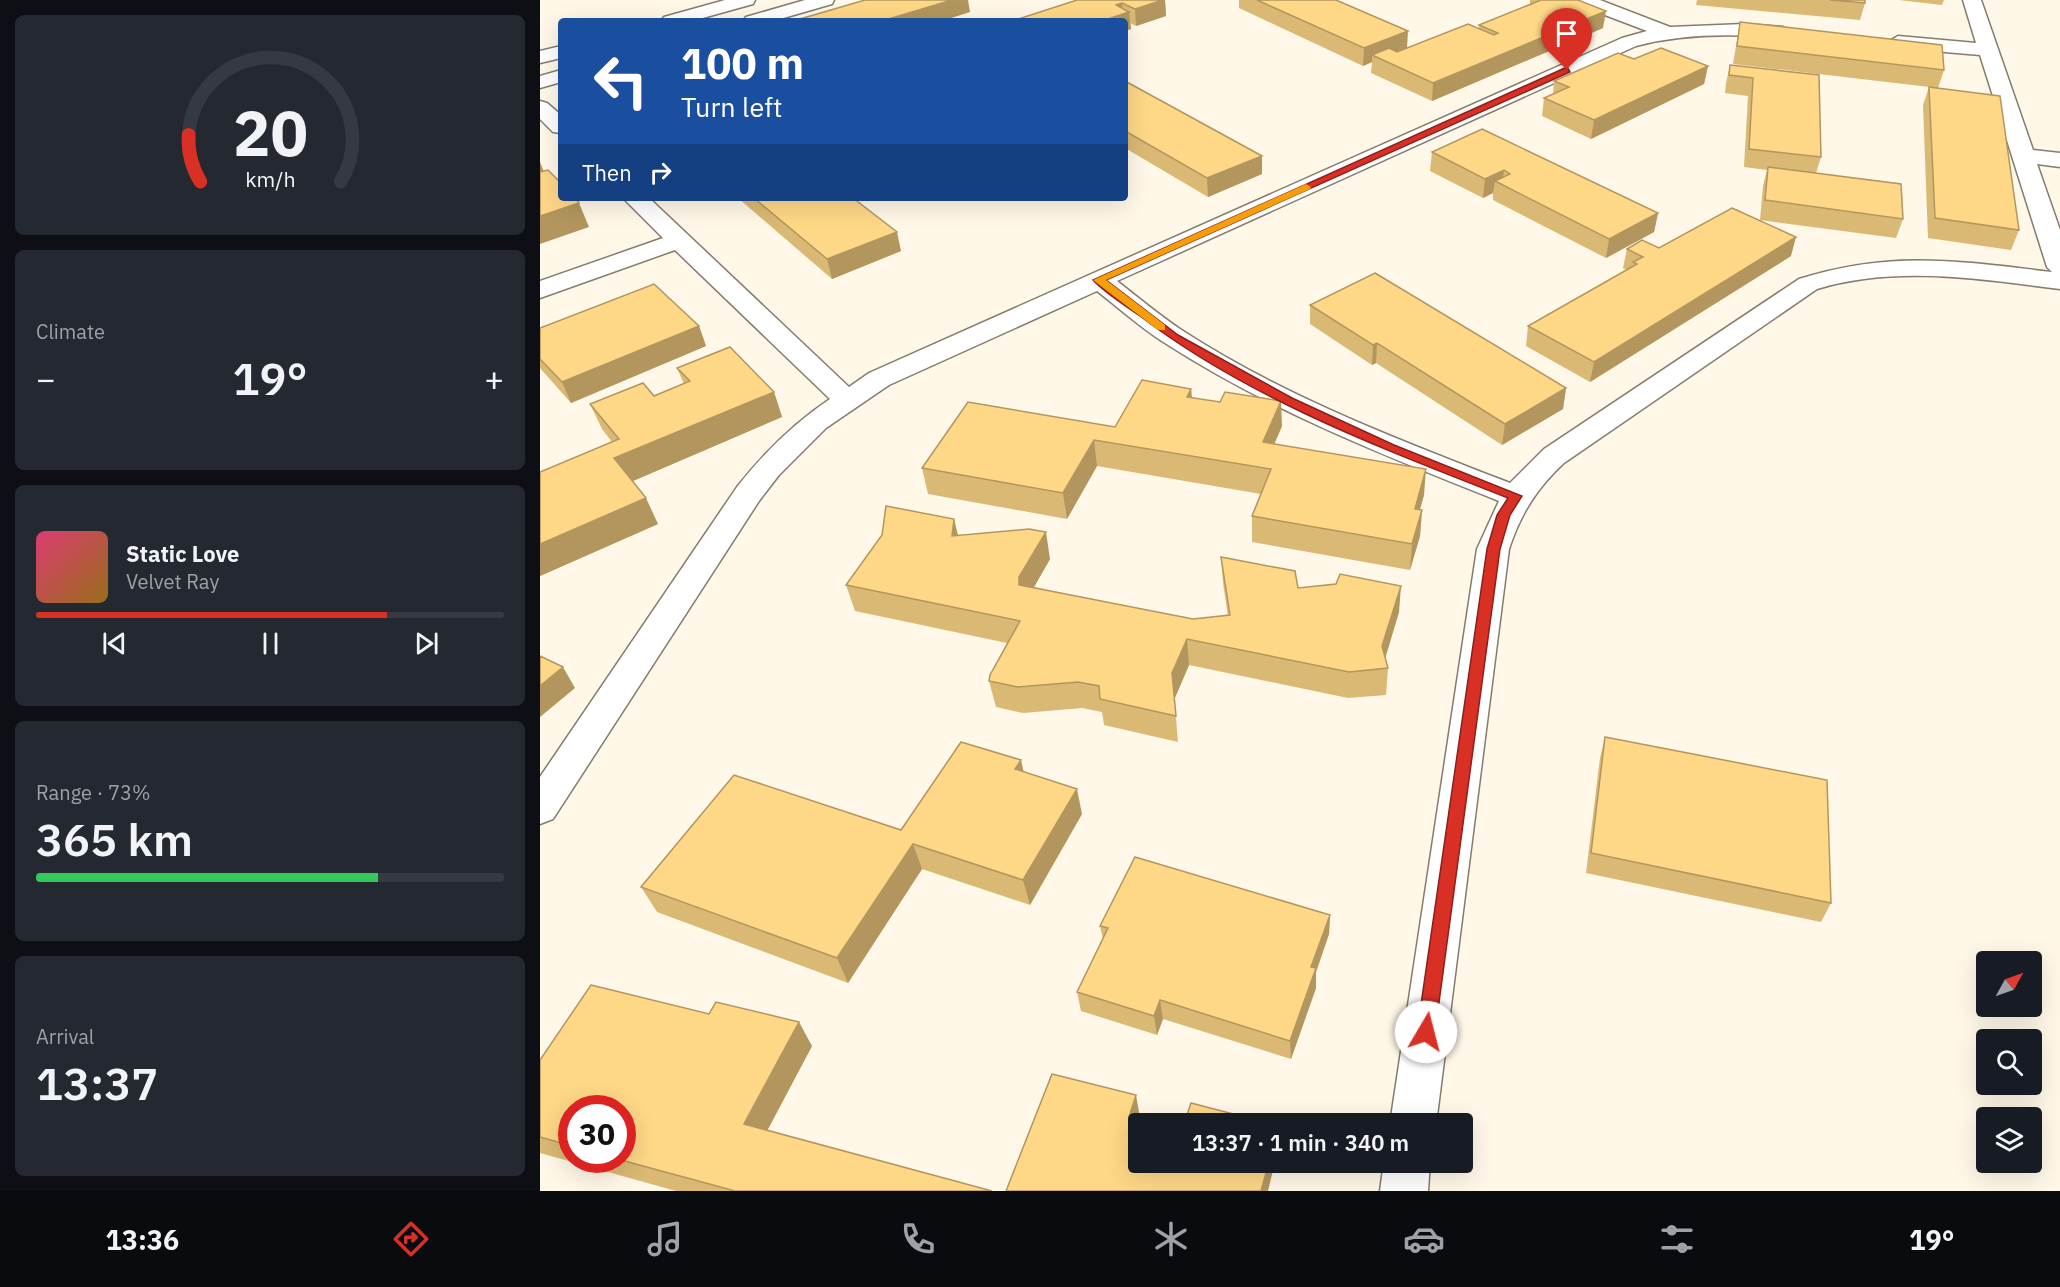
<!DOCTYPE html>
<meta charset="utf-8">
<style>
:root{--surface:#171b24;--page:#242831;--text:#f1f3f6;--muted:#9ea1a6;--line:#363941;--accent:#d93025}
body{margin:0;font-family:"IBM Plex Sans",sans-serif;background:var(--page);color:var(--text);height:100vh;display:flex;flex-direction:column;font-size:22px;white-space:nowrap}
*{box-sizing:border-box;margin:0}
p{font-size:20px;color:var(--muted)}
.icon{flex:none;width:33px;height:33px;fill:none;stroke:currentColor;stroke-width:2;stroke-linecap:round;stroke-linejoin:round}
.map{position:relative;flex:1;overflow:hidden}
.drawer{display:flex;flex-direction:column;gap:15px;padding:15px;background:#0d0f14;width:540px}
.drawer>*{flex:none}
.guide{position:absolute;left:18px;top:18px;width:570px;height:183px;border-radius:6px;box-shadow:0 6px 24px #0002;background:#1a4fa0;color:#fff;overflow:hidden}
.needle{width:39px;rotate:50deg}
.buttons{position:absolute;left:1436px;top:951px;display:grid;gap:12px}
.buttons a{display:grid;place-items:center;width:66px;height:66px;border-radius:6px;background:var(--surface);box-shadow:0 6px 24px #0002;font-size:30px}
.speed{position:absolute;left:18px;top:1095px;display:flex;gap:12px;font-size:30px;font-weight:700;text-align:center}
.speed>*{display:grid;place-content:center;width:78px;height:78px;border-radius:50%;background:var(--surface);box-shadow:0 6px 24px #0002;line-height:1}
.speed .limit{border:9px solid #d22;background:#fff;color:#111}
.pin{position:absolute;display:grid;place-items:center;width:51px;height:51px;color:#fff;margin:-62px -26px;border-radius:50% 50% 50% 0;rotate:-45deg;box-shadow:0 0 6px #0007}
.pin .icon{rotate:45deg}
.me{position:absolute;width:66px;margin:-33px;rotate:8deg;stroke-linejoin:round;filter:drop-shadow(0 0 4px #0008)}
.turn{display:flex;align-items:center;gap:21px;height:126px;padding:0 24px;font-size:27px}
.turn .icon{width:78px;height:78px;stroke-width:2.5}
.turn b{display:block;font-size:42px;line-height:51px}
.then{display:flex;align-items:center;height:57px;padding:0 24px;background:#0003;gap:12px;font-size:22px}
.big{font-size:45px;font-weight:600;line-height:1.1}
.drawer .card{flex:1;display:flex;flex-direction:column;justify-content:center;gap:9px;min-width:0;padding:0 21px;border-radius:9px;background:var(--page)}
.drawer .dial{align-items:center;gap:0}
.dial svg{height:156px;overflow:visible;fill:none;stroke:var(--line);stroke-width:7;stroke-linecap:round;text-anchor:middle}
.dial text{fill:var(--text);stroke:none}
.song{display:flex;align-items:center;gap:18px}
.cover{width:72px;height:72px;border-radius:9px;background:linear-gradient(135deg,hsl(340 70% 55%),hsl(40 70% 35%))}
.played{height:6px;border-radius:3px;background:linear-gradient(90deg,var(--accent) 75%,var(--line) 75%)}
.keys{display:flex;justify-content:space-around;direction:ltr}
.heat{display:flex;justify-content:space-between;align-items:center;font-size:33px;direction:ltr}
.charge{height:9px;border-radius:4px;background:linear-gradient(90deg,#34c759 73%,var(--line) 0)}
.trip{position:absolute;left:588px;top:1113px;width:345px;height:60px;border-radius:6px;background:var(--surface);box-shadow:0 6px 24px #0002;font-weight:600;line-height:60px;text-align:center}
.dock{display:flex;height:96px;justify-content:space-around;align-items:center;background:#090b0e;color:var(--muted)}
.dock .icon{width:42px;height:42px}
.dock .active{color:var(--accent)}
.dock b{font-size:27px;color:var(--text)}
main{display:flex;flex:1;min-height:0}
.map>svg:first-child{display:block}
</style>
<main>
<section class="drawer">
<div class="card dial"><svg viewBox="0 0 100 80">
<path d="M14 69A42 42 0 1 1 86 69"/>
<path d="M14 69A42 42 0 0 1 8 45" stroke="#d93025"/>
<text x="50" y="56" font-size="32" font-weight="700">20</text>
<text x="50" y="72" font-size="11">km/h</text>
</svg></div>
<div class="card"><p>Climate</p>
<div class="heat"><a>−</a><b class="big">19°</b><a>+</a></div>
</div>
<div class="card">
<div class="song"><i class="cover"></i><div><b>Static Love</b><p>Velvet Ray</p></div></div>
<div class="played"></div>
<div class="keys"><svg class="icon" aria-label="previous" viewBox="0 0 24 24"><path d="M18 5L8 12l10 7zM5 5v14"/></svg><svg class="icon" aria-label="pause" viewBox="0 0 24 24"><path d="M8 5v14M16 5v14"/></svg><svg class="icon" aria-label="next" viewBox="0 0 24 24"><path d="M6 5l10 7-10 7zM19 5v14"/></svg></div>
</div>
<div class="card"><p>Range · 73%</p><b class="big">365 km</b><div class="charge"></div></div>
<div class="card"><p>Arrival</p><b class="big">13:37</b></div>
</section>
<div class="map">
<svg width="1520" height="1191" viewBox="0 0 1520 1191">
<rect width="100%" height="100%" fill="#fff7e7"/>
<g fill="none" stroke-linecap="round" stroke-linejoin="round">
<defs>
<path id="minor" d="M185,0H215L213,4L152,21H121L124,17Z
M265,0H294L292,4L233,21H203L206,17Z
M1034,0H1060L1130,27L1204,24L1243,27L1253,33C1245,43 1224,37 1213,36C1173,34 1134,36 1096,46L577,281C599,298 620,316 643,331C743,396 859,440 970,483L1004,449L1259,279C1352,250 1418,261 1512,272L1507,267L1440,55L1358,48L1348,42L1358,36L1436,43L1423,0H1441L1493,150L1520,153V167L1497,164L1520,230V289C1438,279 1357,265 1277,289L1024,463C997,488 981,513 969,549L896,1124H850L937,549L959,501C845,456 729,410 625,343C601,328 579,308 557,291L349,385L286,428L239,475L219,501L13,819L0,824V777L197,487C224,453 254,423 290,399L135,250L0,298V281L123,238L83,198H109L309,387L329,373L1082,38L1107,31L1036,4Z
M21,46V58L0,63V51Z
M21,70V82L0,88V76Z
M0,101L7,103L21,115V133L13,132L0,119Z
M844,1162H890L888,1191H840Z"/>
</defs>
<use href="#minor" stroke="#857c6b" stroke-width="3"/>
<use href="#minor" fill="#fff" fill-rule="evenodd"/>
</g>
<path fill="#dab974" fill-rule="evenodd" d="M537,0H625L626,16L596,26L590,23L591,29L585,31V21Z
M699,0H796L867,48L939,28V25L990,5V0H1038L1063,28L892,101L831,73L832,62L823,66L699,8Z
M1157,0H1325V3L1320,20L1156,5Z
M1359,0H1404L1402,5Z
M1200,22L1404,70L1398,88L1193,64Z
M1094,59L1168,66L1164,84L1051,139L1002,116L1004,98L1013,95L1014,81Z
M1190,65L1279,75L1281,157L1276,173L1363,219L1356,238L1220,220L1223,186L1227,170L1204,167L1208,96L1185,93L1186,83Z
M585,81L722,174L668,197L585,148Z
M1389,87L1479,230L1471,250L1388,238L1383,105Z
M942,129L1118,213L1114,232L1066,258L953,200V193L943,198L890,171L892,152Z
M198,198H313L361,251L292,279Z
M1119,248L1251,256L1050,382L986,346L988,326L1087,270L1083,268L1087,249Z
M770,305L1026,388L1023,409L962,445L836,363L832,365L770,324Z
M159,326L166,346L31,403L0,368V328Z
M137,368L234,392L242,417L93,481L118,524L0,576V472L72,442L62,429L50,404L114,396L144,384Z
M651,389L652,398L742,426L734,444L884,495L880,510H882L880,536L870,570L712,542V516L721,494L557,466L527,519L388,494L382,468L575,427Z
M414,519L418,535L510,559L494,587L653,619L688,616L683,583L681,557L758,588L859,612L845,658L848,668L846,695L808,698L649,665L634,700L638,742L564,725L562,712L542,708L483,713L456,707L449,681L467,643L315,611L306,585Z
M1065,737L1291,903L1281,922L1046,873L1060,758Z
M484,772L542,814L490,905L382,869L308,983L117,912L101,887L361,830Z
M790,915L789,934L776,972V988L751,1059L623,1019L617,1035L541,1011L537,992L563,939L560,926Z
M169,1014L272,1046L227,1131L452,1191H136L0,1153V1060ZM32,1108L82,1160H32Z"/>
<path fill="#b2965e" d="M412,0H428L430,12L402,21H342Z
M623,0H625L626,16L596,26L595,9Z
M582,3L583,14L589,12L591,29L585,31V21H562L576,5Z
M1066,11L1063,28L892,101L893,83Z
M868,31L867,48L840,59L832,55V62L823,66L824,48Z
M1168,66L1164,84L1051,139L1054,120Z
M722,156V174L668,197L667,178Z
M0,162L6,177L0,179Z
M964,170L962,185L955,181L953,193L943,198L945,179Z
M39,203L49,227L0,244V216Z
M1118,213L1114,232L1066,258L1069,239Z
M357,232L361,251L292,279L287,259Z
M1256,237L1251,256L1050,382L1054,362Z
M159,326L166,346L31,403L22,382Z
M837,343L836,363L832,365L833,345Z
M1026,388L1023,409L962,445L965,424Z
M651,389L653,414L647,397Z
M234,392L242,417L86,484L74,458Z
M741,401L742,426L724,468L723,442Z
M554,440L557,466L527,519L523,493Z
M886,469L884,495L872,535L875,509Z
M106,498L118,524L0,576V544Z
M882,510L880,536L870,570L872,544Z
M414,519L420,545L412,536Z
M506,532L510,559L485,603L479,585V577Z
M861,586L859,612L842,669V646Z
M647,639L649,665L634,700L638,742L632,673Z
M23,667L35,688L0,717V686Z
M481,760L487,786L475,769Z
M537,789L542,814L490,905L483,880Z
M373,844L382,869L308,983L297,958Z
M790,915L789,934L776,972V988L751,1059L750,1041L771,967Z
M620,1000L623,1019L617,1035L614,1016Z
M259,1022L272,1046L219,1146L204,1124Z
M596,1095L600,1118L593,1140L589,1117Z
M729,1162H735L728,1191H721Z"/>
<path fill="#fed787" stroke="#b2965e" stroke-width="1.5" d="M325,0H412L342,21H314L313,20L310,21H253Z
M537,0H623L595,9L582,3L576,5L589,12L562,21H472Z
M717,0H796L868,31L824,48Z
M1001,0H1038L1066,11L893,83L832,55L849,48L857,52L928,24L954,35L958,33L939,25Z
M1290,0H1325V3Z
M1200,22L1402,45L1404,70L1197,46Z
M1121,48L1168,66L1054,120L1004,98L1029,87L1014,81L1078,53L1094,59Z
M1190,65L1279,75L1281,157L1209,149L1213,78L1189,75Z
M585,81L722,156L667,178L585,131Z
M1389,87L1460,96L1479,230L1395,218Z
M942,129L1118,213L1069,239L955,181L970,174L964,170L945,179L892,152Z
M1228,167L1361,184L1363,219L1225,200Z
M8,170L21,183V198H35L39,203L0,216V172Z
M214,198H313L357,232L287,259Z
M1192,208L1256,237L1054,362L988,326L1097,264L1093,262L1103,257L1087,249L1102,240L1119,248Z
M835,273L1026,388L965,424L837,343L833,345L770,305Z
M114,284L159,326L22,382L0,359V328Z
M190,347L234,392L74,458L106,498L0,544V472L79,439L50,404L103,383L114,396L150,381L137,368Z
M602,380L651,389L647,397L680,402L685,392L741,401L723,442L886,469L875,509L882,510L872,544L712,516L731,469L554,440L523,493L382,468L428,402L575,427Z
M346,506L414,519L412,536L489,529L506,532L479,577V585L653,619L690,615L681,557L755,571L758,588L796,584L800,574L861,586L842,646L848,668L809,672L647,639L632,673L636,716L560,699L559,686L538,682L478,687L449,681L450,675L480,621L306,585L342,535Z
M0,656L23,667L0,686Z
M1065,737L1287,780L1291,903L1051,853Z
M421,742L481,760L475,769L537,789L483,880L373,844L297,958L101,887L194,775L361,830Z
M595,857L790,915L771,967L776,968L750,1041L620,1000L614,1016L537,992L568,928L560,926Z
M51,985L169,1014L176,1002L259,1022L204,1124L452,1191H195L81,1160H82V1108H32V1146L0,1137V1060Z
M512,1074L596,1095L589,1117L613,1124H598V1162H729L721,1191H466Z
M651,1103L732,1124H644Z"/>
<path fill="#d93025" stroke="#8d1f18" stroke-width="1.5" d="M1027,67L1030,72L566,280L638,335L752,398L854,445L982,496L970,515L960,549L895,1032L892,1038L886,1040L879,1038L877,1032L947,549L957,515L968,498C841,448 709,399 600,316C585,305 566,294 553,280Z"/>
<path fill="#f59e0b" d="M766,184L771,187L770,189L566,280L625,325V330H618L553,280Z"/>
</svg>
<div class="buttons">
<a><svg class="needle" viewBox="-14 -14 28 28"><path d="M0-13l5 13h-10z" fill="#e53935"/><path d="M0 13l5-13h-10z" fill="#9ea1a6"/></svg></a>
<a><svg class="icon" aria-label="search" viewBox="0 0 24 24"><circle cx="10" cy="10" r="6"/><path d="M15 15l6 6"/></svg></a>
<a><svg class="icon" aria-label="layers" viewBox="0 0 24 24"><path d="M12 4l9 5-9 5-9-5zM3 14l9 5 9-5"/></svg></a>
</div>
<div class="speed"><div class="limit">30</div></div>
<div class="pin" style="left:1027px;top:70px;background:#d93025"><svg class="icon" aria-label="arrive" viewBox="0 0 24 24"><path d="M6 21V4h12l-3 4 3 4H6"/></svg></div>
<svg class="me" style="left:886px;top:1032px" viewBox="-20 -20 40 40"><circle r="19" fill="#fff"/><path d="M0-13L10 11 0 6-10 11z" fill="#d93025"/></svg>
<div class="trip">13:37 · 1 min · 340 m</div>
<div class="guide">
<div class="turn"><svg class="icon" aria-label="left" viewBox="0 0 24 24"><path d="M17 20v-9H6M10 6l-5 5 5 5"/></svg><div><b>100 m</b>Turn left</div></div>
<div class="then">Then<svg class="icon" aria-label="right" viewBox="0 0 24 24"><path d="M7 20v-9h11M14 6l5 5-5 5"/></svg></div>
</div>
</div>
</main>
<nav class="dock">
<b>13:36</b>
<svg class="icon active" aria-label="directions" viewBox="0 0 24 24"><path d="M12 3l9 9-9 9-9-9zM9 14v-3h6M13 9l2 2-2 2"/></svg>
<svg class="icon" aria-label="music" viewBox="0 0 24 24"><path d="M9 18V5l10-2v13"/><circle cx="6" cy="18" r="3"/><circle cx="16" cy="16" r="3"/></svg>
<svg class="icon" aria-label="phone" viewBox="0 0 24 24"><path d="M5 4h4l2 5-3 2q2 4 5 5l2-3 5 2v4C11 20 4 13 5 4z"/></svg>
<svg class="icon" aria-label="climate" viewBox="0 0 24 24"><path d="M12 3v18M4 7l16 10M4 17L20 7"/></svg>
<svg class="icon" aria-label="car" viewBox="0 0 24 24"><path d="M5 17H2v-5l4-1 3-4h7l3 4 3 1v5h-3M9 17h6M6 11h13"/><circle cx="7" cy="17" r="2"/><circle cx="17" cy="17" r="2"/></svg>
<svg class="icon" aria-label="filters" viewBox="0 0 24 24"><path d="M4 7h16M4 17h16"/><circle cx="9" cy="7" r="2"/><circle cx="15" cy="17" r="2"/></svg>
<b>19°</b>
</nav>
